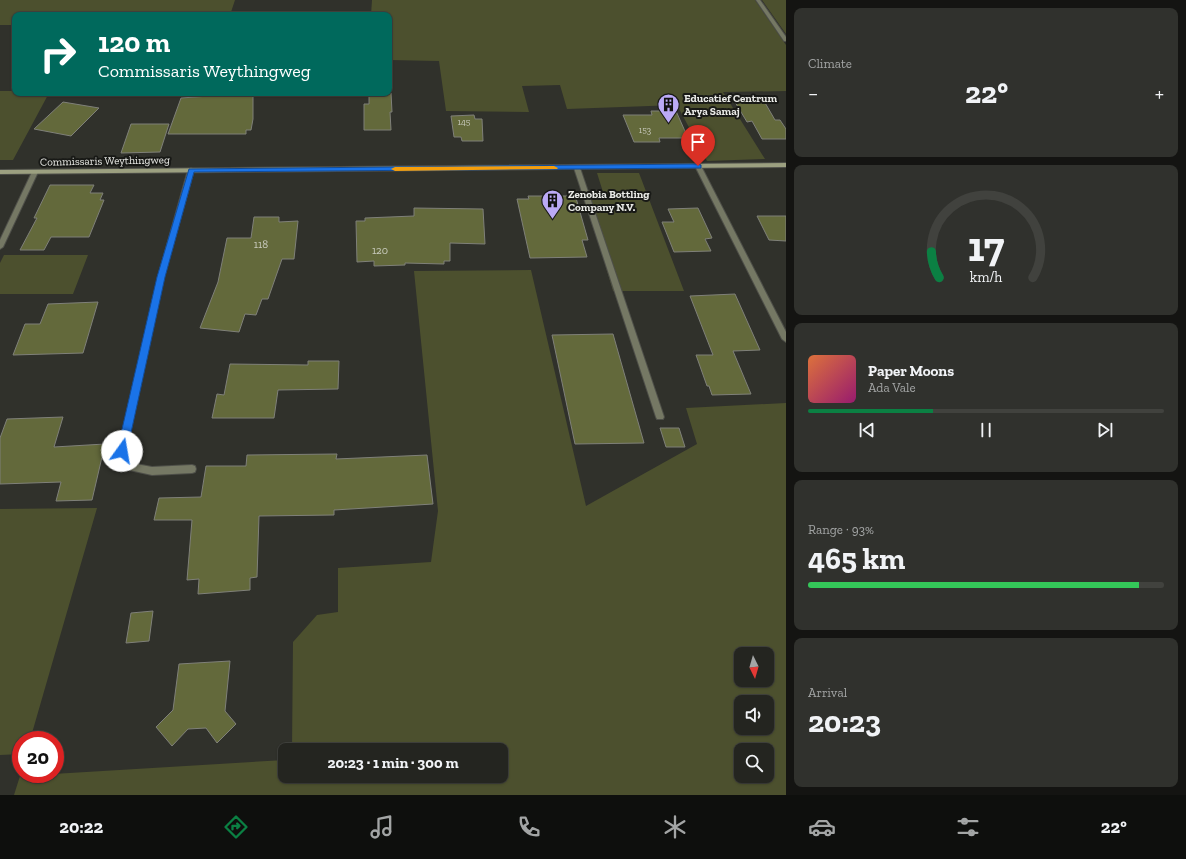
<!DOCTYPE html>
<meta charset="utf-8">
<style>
:root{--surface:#242520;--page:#30312d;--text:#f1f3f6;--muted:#a3a5a5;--line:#41423e;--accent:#0b8043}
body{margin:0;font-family:"Zilla Slab",serif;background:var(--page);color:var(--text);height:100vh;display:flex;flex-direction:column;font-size:15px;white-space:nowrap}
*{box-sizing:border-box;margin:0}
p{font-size:13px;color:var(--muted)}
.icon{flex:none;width:22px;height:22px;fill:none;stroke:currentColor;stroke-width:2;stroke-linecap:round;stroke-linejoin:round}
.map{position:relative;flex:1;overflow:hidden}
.sheet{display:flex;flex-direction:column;gap:8px;padding:8px;background:#141412;width:400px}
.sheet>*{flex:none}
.guide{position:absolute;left:12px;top:12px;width:380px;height:84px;border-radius:8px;box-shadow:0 1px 3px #0004,0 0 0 1px var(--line);background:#00695c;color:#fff;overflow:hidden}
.needle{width:26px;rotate:175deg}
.fabs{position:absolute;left:734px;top:647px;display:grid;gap:8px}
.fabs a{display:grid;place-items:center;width:40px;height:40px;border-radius:8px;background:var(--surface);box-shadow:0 1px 3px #0004,0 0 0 1px var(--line);font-size:20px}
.speed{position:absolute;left:12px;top:731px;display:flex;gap:8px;font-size:20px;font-weight:700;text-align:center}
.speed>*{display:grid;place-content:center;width:52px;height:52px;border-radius:50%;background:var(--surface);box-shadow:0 1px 3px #0004,0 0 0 1px var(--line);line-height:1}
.speed .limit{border:6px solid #d22;background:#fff;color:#111}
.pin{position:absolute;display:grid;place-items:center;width:34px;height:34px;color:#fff;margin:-41px -17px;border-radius:50% 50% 50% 0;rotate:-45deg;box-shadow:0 0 4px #0007}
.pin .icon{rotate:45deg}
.me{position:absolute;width:44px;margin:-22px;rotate:13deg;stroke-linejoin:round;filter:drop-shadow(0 0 3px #0008)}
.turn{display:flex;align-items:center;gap:14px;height:84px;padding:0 20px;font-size:18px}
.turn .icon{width:52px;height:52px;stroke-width:2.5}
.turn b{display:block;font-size:28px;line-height:34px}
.big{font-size:30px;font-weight:700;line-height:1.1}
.sheet .card{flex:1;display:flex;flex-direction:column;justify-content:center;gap:6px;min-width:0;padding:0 14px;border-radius:8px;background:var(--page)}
.sheet .dial{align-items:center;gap:0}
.dial svg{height:104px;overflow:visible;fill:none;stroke:var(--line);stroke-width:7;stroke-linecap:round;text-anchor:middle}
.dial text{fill:var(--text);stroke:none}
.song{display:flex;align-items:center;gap:12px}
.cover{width:48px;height:48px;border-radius:6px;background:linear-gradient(135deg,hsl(20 70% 55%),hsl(320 70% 35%))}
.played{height:4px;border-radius:2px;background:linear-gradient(90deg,var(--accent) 35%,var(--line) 35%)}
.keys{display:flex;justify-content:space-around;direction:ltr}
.heat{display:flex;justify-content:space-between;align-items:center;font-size:22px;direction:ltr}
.charge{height:6px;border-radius:3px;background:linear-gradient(90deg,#34c759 93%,var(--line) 0)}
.trip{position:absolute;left:278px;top:743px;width:230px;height:40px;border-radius:8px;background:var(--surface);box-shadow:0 1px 3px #0004,0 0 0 1px var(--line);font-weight:700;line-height:40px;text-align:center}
.tab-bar{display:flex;height:64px;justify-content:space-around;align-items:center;background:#0e0f0d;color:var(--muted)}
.tab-bar .icon{width:28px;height:28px}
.tab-bar .on{color:var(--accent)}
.tab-bar b{font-size:18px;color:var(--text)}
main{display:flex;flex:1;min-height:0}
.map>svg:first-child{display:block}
</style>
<main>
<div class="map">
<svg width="786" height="795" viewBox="0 0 786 795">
<rect width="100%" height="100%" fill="#30312b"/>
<path fill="#4c502e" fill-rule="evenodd" d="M0,0H235L230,15H15V25H0Z
M372,0H755L786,45V91L723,92L765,159L707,161L677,105L567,109L560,85L522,86L529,112L446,111L439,61L389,60V15H371Z
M762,0H786V34Z
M0,91H15V93H49L13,160H0Z
M597,173H639L684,291H613L584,192H603Z
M4,255H88L73,294H0V263Z
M531,270L586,506L697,444L686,408L786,403V795H14L20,776L285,760V776H501V750H292L293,642L317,615L338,612V568L431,562L438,511L414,271ZM741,654H767V680H741ZM741,702H767V728H741ZM741,750H767V776H741Z
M97,508L30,740H21V754L0,755V509Z"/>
<path fill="#63693b" stroke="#7f8079" d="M253,93V119L251,130H246V134H168L181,98Z
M369,93H391L392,112H390L391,130H364V104H369Z
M764,101L775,120H780L786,129V139H762L752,121L747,122L735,102Z
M63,102L99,108L71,136L34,129Z
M651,111H676L688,138H659L660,142H634L623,115H652Z
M474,115L475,119H482L483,141H462L461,137H454L451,116Z
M131,124H169L160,152L121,153Z
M50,185H94L90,193H103L100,200H104L89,237H51L44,250H20L37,218H34Z
M528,196H569V198H576L588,240H582L587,257L530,258L517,199H529Z
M414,208L483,209L485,244L450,243V261H444V264L405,263V265L374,266V261L357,262L356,221H365V218L414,216Z
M698,208L712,238L705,239L711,251L674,252L662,222H674L668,209Z
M757,216H786V241L769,240Z
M254,217H279V222L298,221L294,259H282L268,299H262L256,315L245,314L239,332L200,328L218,282L227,238H251Z
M735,294L760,350L733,351L751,394L712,395L709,386H707L696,355H713L690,296Z
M98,302L83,353L13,355L25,324H40L48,304Z
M613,334L644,443L575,444L552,335Z
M308,361H339L338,389L278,390L274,418H212L217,394L224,395L230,364L308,365Z
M63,417L54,447L105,444L92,500L56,501L61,482L0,484V438L7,419Z
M660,428H679L685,447H666Z
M337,454L336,459L427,455L433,504L334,510V515L259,516L257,577L250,578V590L198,594L199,579L187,580L192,520H154L159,498L201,497L206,466H246L247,455Z
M153,611L149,641L126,643L131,613Z
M230,661L225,711L236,724L217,743L206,728L188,729L172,746L156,727L173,710L179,664Z"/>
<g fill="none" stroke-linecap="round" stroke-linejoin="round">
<defs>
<path id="lane" d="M756,0H760L786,37V41H784Z
M698,164L701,166L786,332V342L782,339L695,166Z
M577,166L580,168L664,417L663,419H657L656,417L574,168Z
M191,168L194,170L164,277L126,451L131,463L152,467L192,465L195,466L196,469L195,472L192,473L152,475L125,469L118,451L158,277L188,170Z"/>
<path id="street" d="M35,170L38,172L3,247L0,249V240L32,172Z"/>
<path id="secondary" d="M786,163V167L0,174V170Z"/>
</defs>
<use href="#lane" stroke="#4e4f49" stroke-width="2"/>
<use href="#street" stroke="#4e4f49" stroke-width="2"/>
<use href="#secondary" stroke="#4e4f49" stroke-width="2"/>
<use href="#lane" fill="#757864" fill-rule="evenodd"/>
<use href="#street" fill="#757864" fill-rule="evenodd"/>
<use href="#secondary" fill="#9ca080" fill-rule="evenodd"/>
</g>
<path fill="#1a73e8" stroke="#114b97" d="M698,164L701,165V168L194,172L165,277L127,451L125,454L122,455L118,454L117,451L157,277L189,169Z"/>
<path fill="#f59e0b" d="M554,166L558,168L557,169L395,171L391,169L395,167Z"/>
<defs>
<symbol id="building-pin" viewBox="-11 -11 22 30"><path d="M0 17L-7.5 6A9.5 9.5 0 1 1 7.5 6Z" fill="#bbaaf6" stroke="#181916"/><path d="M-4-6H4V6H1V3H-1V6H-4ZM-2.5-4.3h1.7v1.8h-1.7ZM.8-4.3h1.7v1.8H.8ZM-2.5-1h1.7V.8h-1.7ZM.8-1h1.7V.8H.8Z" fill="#111"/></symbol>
</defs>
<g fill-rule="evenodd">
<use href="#building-pin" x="656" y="92" width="25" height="34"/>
<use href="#building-pin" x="540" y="188" width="25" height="34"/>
</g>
<g text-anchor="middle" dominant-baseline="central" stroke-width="4" stroke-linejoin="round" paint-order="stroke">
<g font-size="9" fill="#c8cabc">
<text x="464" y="122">145</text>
<text x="645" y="130">153</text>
</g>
<g font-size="11" font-weight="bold" fill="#eaebe7" stroke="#181916" text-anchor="start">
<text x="684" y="98">Educatief Centrum<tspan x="684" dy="13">Arya Samaj</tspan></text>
<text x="568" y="194">Zenobia Bottling<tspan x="568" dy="13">Company N.V.</tspan></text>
</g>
<g font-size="11" fill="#eaebe7" stroke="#181916">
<text transform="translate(105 161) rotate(-1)">Commissaris Weythingweg</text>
</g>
<g font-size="11" fill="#c8cabc">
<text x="261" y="244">118</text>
<text x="380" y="250">120</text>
</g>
</g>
</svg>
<div class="fabs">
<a><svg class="needle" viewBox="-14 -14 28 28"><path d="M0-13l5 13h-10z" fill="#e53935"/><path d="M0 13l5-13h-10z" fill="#a3a5a5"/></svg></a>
<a><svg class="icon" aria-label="sound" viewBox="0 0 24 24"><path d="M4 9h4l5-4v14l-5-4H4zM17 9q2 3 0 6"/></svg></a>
<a><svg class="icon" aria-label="search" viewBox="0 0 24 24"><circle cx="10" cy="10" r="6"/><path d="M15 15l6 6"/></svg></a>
</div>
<div class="speed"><div class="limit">20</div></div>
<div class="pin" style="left:698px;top:166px;background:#d93025"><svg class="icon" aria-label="arrive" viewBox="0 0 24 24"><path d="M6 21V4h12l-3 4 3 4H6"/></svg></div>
<svg class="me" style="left:122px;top:451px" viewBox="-20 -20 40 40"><circle r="19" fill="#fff"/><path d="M0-13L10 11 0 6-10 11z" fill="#1a73e8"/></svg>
<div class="trip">20:23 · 1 min · 300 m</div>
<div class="guide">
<div class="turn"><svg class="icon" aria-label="right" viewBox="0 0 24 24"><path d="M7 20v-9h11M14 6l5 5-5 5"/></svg><div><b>120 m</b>Commissaris Weythingweg</div></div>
</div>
</div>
<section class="sheet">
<div class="card"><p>Climate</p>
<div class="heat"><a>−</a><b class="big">22°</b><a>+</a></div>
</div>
<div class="card dial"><svg viewBox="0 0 100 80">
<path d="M14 69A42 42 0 1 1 86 69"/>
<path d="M14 69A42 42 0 0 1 8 49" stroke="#0b8043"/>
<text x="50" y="56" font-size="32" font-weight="700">17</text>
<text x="50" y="72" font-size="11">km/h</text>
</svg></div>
<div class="card">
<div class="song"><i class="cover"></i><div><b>Paper Moons</b><p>Ada Vale</p></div></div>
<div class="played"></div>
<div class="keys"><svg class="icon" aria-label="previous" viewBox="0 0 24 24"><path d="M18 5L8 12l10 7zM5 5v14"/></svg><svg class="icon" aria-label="pause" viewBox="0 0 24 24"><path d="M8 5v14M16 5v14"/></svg><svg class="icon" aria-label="next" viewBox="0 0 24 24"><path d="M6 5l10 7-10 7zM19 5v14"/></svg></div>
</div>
<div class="card"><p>Range · 93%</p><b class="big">465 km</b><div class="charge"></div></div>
<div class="card"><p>Arrival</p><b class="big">20:23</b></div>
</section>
</main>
<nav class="tab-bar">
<b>20:22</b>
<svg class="icon on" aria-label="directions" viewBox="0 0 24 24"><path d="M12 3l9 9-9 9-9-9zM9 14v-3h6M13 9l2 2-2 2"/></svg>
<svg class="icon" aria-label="music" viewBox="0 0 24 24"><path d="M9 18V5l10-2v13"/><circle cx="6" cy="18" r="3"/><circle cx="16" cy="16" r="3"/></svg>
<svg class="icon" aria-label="phone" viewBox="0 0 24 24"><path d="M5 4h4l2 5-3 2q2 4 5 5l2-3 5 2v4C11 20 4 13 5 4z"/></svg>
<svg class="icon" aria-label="climate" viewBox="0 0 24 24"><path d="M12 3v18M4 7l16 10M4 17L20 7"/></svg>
<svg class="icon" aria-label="car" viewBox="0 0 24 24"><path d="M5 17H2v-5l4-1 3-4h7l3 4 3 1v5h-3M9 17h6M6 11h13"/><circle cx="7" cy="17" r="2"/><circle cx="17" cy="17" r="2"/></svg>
<svg class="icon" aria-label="filters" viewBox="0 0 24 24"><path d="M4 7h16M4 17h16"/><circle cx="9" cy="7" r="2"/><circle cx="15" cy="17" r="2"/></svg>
<b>22°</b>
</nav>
